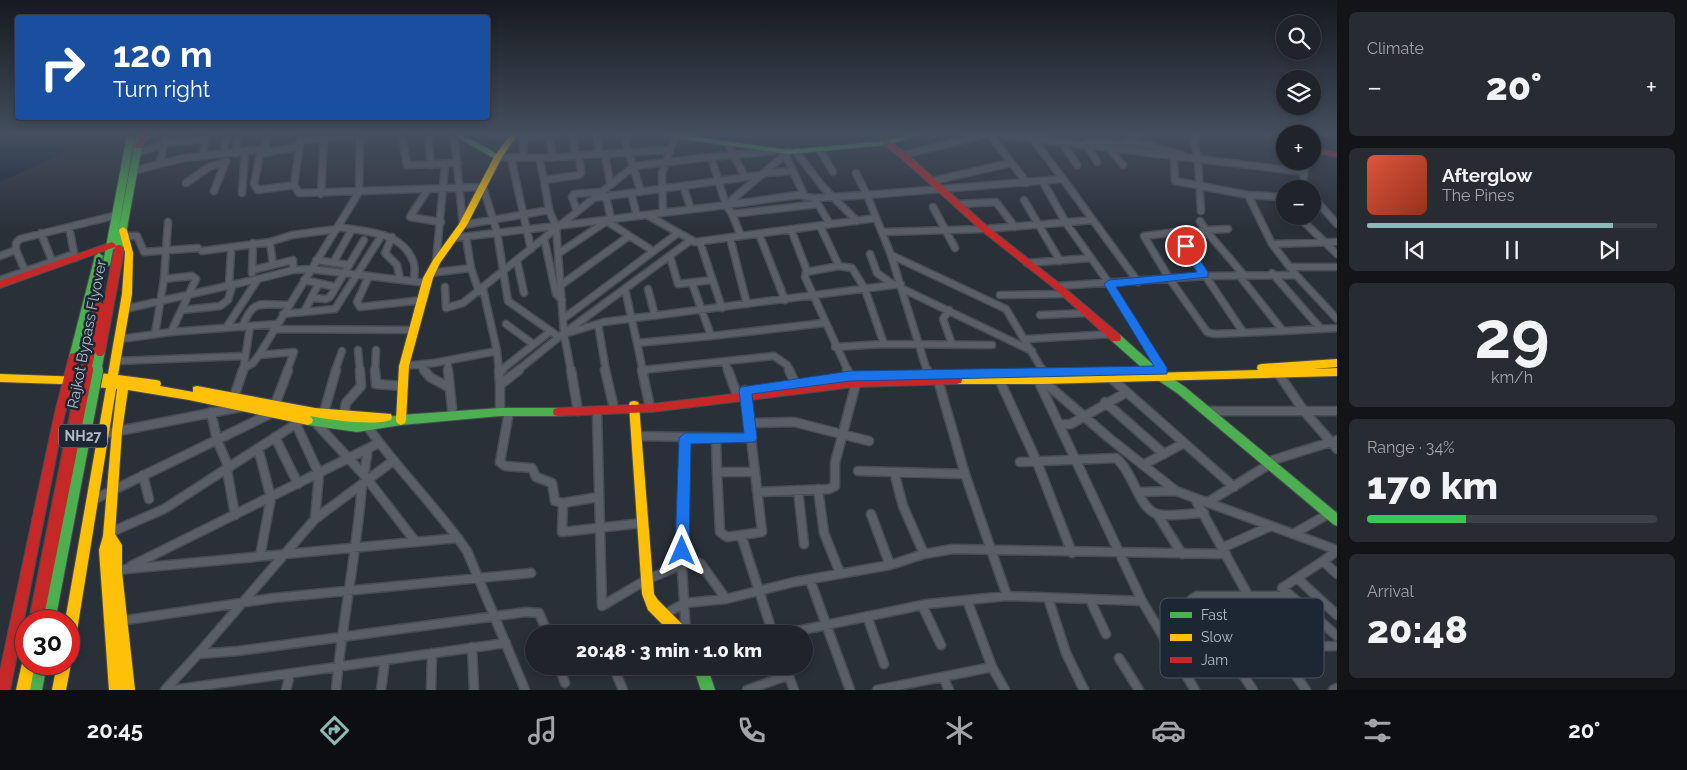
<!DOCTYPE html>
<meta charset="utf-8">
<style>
:root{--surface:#20242a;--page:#282c32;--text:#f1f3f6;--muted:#a2a4a8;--line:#3d4147;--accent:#8bbbb9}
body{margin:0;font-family:Raleway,sans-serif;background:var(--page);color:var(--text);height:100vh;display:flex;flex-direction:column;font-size:19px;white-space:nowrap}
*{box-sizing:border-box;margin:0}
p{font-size:16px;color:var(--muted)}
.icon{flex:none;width:28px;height:28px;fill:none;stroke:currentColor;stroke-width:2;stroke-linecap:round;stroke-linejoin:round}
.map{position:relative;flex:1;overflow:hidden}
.drawer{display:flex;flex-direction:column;gap:12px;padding:12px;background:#121417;width:350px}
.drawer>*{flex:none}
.guide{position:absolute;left:15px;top:15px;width:475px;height:105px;border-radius:5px;box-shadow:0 2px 8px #0003,0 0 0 1px var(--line);background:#1a4fa0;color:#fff;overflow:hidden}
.tools{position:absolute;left:1276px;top:15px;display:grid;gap:10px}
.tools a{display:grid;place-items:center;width:45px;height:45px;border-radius:50%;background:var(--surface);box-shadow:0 2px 8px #0003,0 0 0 1px var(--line);font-size:25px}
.speed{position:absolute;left:15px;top:610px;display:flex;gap:10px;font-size:25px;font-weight:700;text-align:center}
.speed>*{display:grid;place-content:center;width:65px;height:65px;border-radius:50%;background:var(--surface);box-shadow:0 2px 8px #0003,0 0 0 1px var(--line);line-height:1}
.speed .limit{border:8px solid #d22;background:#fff;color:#111}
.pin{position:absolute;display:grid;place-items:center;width:42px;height:42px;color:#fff;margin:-21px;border:2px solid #fff;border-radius:50%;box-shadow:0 1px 5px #0007}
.me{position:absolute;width:55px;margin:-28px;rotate:0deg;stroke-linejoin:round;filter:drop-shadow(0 0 4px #0008)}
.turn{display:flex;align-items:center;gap:18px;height:105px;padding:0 15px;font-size:22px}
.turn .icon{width:65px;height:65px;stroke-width:2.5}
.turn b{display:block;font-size:35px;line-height:42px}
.big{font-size:38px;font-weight:800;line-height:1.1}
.drawer .widget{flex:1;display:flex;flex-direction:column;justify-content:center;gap:8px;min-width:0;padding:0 18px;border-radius:8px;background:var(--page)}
.drawer .dial{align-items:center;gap:0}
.dial b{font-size:65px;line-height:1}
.song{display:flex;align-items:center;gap:15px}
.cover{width:60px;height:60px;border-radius:8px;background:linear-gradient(135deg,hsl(10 70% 55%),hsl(10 70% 35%))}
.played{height:5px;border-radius:2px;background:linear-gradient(90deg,var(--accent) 85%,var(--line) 85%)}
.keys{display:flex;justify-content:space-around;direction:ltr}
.heat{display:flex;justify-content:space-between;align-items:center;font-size:28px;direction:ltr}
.charge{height:8px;border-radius:4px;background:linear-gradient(90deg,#34c759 34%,var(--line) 0)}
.trip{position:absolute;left:525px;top:625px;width:288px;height:50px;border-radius:25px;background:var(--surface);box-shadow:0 2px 8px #0003,0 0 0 1px var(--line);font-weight:800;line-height:50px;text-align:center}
.menu{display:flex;height:80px;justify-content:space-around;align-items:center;background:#0d0e11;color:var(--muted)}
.menu .icon{width:35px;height:35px}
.menu .active{color:var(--accent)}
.menu b{font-size:22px;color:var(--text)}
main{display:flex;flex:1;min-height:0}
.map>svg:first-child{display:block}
</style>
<main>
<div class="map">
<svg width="1337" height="690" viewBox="0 0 1337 690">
<rect width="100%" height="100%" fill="#2a3038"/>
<path fill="#19273c" d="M0,135H92L77,147L0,182Z"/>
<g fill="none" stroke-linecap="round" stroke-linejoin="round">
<defs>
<path id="street-far1" d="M301,135L294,185L299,193L483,187L497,232L508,301L559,337
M402,135L407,165L458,163
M428,135L431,165
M454,135L463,225L549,210
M492,135L511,137
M549,135L553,158
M574,135L575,156
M597,135L599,155
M623,135L641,192
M990,135L1027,183
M1004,135L1304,172
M1198,135L1194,142L1198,160L1201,211
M524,137L554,135
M301,140L350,135
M1086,143L1097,162
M1089,143L1150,145L1184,156
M1127,143L1137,135
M728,144L745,177
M1063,144L1077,165
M224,147L226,135
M1109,148L1123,165
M820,150L833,172
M265,151L267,135
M788,152L726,205L556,226L564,334L604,322L901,284
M796,152L823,187L857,221
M137,153L164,144L206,138
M236,153L237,135
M605,154L610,183
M903,155L983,135
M203,156L206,135
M786,156L804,195
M498,157L539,158L668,150
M711,157L774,151
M1174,157L1175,181L1248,195
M511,158L531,249
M523,158L524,135
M539,158L544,180
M160,162L166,135
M133,171L184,158L266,149
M766,173L793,171
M1063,179L1138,282
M933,181L1010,163
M1043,182L1066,223L1109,283L1162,371
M186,183L209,167L225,162
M294,185L258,190L254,184L260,154L300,146
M683,186L691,209
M428,189L410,217L441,222
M1302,189L1306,161
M214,191L226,161
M242,193L245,152
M631,193L637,216
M321,194L324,135
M606,196L611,219
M1312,196L1337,224
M1285,197L1248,195L1272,244L1296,275L1337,319
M594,198L762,175
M1024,200L1060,261
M816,201L830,224
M957,204L996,202L1015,227
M726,205L798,195L814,198L867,195L856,173
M933,207L955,248
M577,211L572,197L574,194L599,192
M663,213L662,173L675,135
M647,215L695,242L876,218
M605,220L653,251
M1200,221L1207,232
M1303,221L1337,254
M820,226L839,266
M69,227L75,258
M338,227C365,232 402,231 413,261C416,266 414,275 414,281
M791,229L807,271
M1207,230L1228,229
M882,232L985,229L1093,220
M1176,232L1144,236L1169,278L1207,332L1214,334L1283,331
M41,233L52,261
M759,234L785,300
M126,236H137L144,252L198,248
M741,236L732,214L818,204
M392,237L385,253L397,265L400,279
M466,237L471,268L479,292
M453,238L556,226L549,210L544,180L579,175L581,173L579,156
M544,238L556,294L562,300
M730,238L747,304
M700,242L722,308
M1272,244L1337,242
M202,251L270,242
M559,253L607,221
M870,254L877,273L894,285
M891,255L1006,309L1043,371
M0,256L16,250
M670,256L678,284L712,280
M316,260L349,265
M517,261L524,293
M436,262L445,165
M333,263L351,231
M1027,263L1091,258
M273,265L293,260V270
M1291,267H1337
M252,270L273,265L270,242L292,235L337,229
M25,271L16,250V243L20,239L117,215
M252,273L253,243
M430,273L471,268
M1272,273L1321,329
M1238,274L1283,331L1337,328
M1243,274L1207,232H1176L1243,332
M369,276L357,302L360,307L423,300
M164,279L192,276L196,279L171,332
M0,280L74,254
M304,280L336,287
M561,285L629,236
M229,286L231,252
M1057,286L1206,276L1296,275
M445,287L446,308L463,303L634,166L711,157L726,205L732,214
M483,289L497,351L499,371
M625,289L637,343
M648,289L655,316
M903,289L1032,351
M1000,295L1066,294
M312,298L326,299L330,297L364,240
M125,309L258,279
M182,310L220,306L228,300L233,284
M949,310L943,319L952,344
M304,312L319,283
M283,314L335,309L380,238
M1040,315L1087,313
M563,319L678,233
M506,324L533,344
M598,324L606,371
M242,327C254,298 259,305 288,305
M226,328L258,279L293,270L310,269L427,283
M273,329L415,330
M155,334L164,279L168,222
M564,334L571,371
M711,336L824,323
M120,339L171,332L276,324
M1026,339L1113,334
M835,347L884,344
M358,350L360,371
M259,355L294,352L287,371
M116,361L245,356
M448,361V371
M725,363L728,371
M420,365L425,371
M404,366L434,363L497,351
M244,368L253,363L259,355L359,192L360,135
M643,370L774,356L787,365L790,371
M243,371L250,327
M335,371L342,351
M375,371L376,350
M500,371L551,331
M517,371L559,337L691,240
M643,371L637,343L711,336L692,283
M848,371L805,277L806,272L839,266L852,268L865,289L884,344L992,345
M927,371L891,255L867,195L1063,179L1030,135"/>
<path id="street" d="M375,370L376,384L401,386
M424,370L430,377L448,387
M448,370L452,409
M499,370L500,385
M571,370L578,411
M605,370L613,404
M642,370L649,403
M643,370H645
M728,370L736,392
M789,370L795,383
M927,370L930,380
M1042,370L1044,373
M1276,370L1304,411L1337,449
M500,371L502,370
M1035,374L1109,438L1176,491L1337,550
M1111,378L1234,487
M938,380L965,474L1007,596
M1038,380L1142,601L1195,690
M1000,381L1037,462L1072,553
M745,390L755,472
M233,400L243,370
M1105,402L1164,454
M275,405L288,370
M1207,411H1337
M211,412L217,440L229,468
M500,412V385L519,370
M509,412L500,462L505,466L532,468L536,477L552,483L555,501L563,503L562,532L642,523
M597,412L602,606L646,580L693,560L701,564L726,599
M323,416L336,370
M343,419L346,403L361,386L360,370
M315,422L364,475L415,541
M365,423C396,468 436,506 467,551L525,690
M748,423L794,422L869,441
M296,424L319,474L315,519
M1059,425L1071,424L1127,392
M103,434L241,407
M636,436L751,438
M275,437L298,484
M685,438L682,569L686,634
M716,439L717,472
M258,448L271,498L260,556
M1020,462L1116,458C1133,471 1138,508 1157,514C1167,517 1192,513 1204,513
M1267,462L1337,440
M1143,465L1184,443
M227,470L235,515
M858,471L965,474
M717,472H755L762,532L727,537L720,532Z
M894,472L903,506L924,554
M143,475L149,499
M364,475L368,449
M818,489L824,533L840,573
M798,490L804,544
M759,492L829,489L835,486V463L855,387L847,370
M1138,492L1176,491
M1195,499L1277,648L1306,690
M93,500L272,413
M1208,502L1265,467
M563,503L598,497
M871,514L890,565
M1157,514L1182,554
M109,533L164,509L302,420
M1293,534L1323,517
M741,535L773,634
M1222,548L1271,526
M1323,561L1337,551
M131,566L379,443
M115,572L126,569L458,538
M1337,574L1323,561L1282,588L1337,636
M1297,578L1337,615
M810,580L850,690
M1048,598L1066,653L1084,690
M967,600L992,667
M1090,600L1106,634
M922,605L941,645
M663,615L685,603L726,599L794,582L890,565L924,554L953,549L1226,554
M867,616L884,664
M120,621L273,598L531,573
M783,634L927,604L1007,596L1142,601
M472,647L474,690
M1170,649L1337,646
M1216,649L1192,606V599L1197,596H1290
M1226,649L1253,690
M198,654L315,519L393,461
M1119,658L1139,690
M559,666L565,683
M613,666L623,690
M785,666L794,690
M943,677L949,690
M165,690L198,654L238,651L526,612L539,613L548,634
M172,690L506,643
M286,690L290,674
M336,690C342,621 357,553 362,484
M381,690L385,660
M431,690L432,653
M747,690L789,675
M877,690L992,667L1005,690
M1333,690L1337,688"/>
<path id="fast" d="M127,135H135L118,233L136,135H144L123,250L119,253L115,250L113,263L108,266L103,263Z
M454,135H463L502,157L501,159H495Z
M665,135H682L788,150L886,141L908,135H919L886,145L788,154L669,137Z
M99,253L103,256L79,357L78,360H70L69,357L95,256Z
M1116,334L1120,335L1157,368L1185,387L1337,513V526L1333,524L1177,393L1149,374L1112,341L1111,338L1112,335Z
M500,408H558L562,409L563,412L562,415L558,416H500L401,425L357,432L308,425L304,423L303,420L304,417L308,415L357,422L401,415Z
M33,664H47L42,690H28Z
M693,666H707L715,690H701Z"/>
<path id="slow" d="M510,135H517L502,157L467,225L440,263L433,278L409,366L406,420L405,423L401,425L397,423L396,420L399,366L423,278L433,260L459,224L494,157Z
M123,227L127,230L133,253L132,294L118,375L156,380L160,381L161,384L160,386L193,392V387L197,386L315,408L391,414L392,417L391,420C373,426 330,420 310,416L313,420L312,423L308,425L189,400L128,390L122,431L115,534L122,545V572L135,690H109L99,550L103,536L112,431L117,389H116L76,637L74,642L69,644V621H65L106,388L60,384L0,382V374L83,377L84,373L88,372L108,374L122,294L125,253L119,230Z
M1337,359V367L1314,369L1337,368V376L1043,384H957L953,383L952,380L953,377L957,376H1043L1258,370L1257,368L1258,365L1262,364Z
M634,401L638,402L639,405L654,594L658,600L687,629L689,634H672L648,610L642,594L629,405L630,402Z
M26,658V664H35L30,690H16L23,659Z
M69,659L71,664L66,690H52L57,664H69Z"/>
<path id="jam" d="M143,135H151L141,148H135L134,146Z
M1264,135H1274L1285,138V142L1264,137Z
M883,141H889L906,153L988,227L1060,284L1120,335L1121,338L1120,341H1112L1054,288L982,231L900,157L883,145Z
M1312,147L1337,153V157L1312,151Z
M112,242L116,245L115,247L0,288V281Z
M74,353L78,354L79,357L64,417L10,690H0V671L54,417L69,357L70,354Z
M957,376L961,377L962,380L961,383L957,384L854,387L652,412L558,416L554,415L553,412L554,409L558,408L652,404L854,379Z"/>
</defs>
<use href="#street-far1" stroke="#484c55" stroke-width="9"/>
<use href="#street" stroke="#484c55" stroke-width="11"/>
<use href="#fast" stroke="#484c55" stroke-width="2"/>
<use href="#slow" stroke="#484c55" stroke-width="2"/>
<use href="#jam" stroke="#484c55" stroke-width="2"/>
<use href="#street-far1" stroke="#5a5e66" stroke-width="6"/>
<use href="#street" stroke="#5a5e66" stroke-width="8"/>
<use href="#fast" fill="#4caf50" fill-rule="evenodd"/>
<use href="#slow" fill="#ffc107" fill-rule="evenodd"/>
<use href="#jam" fill="#c62828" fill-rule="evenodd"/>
<defs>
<path id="fast-bridge-far1" d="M96,371L100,351"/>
<path id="fast-bridge" d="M48,621L96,370"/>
<path id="jam-bridge-far1" d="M100,351L119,250
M86,371L99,307"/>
<path id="jam-bridge" d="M36,621L86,370"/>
</defs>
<use href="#fast-bridge-far1" stroke="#474c53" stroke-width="12" stroke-linecap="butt"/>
<use href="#fast-bridge" stroke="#474c53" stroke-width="16" stroke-linecap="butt"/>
<use href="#jam-bridge-far1" stroke="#474c53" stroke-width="12" stroke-linecap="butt"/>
<use href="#jam-bridge" stroke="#474c53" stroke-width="16" stroke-linecap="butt"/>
<use href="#fast-bridge-far1" stroke="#4caf50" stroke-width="10"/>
<use href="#fast-bridge" stroke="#4caf50" stroke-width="14"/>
<use href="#jam-bridge-far1" stroke="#c62828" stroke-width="10"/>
<use href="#jam-bridge" stroke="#c62828" stroke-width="14"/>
</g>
<linearGradient id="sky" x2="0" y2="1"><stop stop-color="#171a1f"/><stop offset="0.58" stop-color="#444e5e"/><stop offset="1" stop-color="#444e5e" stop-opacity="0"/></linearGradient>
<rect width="1337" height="231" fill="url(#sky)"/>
<path fill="#1a73e8" stroke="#114b97" d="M1186,243L1189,244L1208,272V277L1116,287L1167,368V374L850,381L752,394L757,438L755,442L691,444L689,551L687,556L682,558L677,556L675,551L679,438L685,433H744L739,390L741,387L850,371L1154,366L1104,284L1109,280L1197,272L1180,246Z"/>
<g text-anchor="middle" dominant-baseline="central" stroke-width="5" stroke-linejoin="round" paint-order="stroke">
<rect fill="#1d2633" stroke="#878f9c" stroke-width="1" x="59" y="424.5" width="48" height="23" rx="4"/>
<g font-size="14" font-weight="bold" fill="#b4bcc9">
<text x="83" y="436">NH27</text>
</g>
<g font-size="15" fill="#b4bcc9" stroke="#1d2633">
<text transform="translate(87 334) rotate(-79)">Rajkot Bypass Flyover</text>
</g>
</g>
<rect x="1160" y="598" width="164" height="80" rx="8" fill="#1d2633" stroke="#4a5360" stroke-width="1"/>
<rect x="1170" y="612" width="22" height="6" fill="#4caf50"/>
<rect x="1170" y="634" width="22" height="7" fill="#ffc107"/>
<rect x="1170" y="657" width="22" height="6" fill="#c62828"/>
<g font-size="14" fill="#b4bcc9">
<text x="1201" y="620">Fast</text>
<text x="1201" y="642">Slow</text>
<text x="1201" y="665">Jam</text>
</g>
</svg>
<div class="tools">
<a><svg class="icon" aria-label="search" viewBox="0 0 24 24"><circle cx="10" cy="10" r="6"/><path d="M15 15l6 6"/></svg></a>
<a><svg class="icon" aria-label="layers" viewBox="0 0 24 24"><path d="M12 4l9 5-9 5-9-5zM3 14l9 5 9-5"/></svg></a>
<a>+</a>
<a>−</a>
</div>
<div class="speed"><div class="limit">30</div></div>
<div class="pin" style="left:1186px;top:246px;background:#d93025"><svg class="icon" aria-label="arrive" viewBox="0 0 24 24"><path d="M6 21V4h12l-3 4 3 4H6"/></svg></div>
<svg class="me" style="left:682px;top:551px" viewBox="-20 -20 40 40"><path d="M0-17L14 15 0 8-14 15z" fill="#1a73e8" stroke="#fff" stroke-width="4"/></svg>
<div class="trip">20:48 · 3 min · 1.0 km</div>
<div class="guide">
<div class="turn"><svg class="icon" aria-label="right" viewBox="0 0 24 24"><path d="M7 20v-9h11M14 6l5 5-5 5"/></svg><div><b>120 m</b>Turn right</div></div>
</div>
</div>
<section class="drawer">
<div class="widget"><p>Climate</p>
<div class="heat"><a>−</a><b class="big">20°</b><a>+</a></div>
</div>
<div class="widget">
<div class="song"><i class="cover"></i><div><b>Afterglow</b><p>The Pines</p></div></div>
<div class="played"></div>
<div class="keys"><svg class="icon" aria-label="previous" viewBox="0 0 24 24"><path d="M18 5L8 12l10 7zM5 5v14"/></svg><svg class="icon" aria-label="pause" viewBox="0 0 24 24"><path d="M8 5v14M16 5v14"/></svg><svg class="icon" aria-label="next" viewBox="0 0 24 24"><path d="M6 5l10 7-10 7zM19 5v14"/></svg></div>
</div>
<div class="widget dial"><b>29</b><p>km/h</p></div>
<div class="widget"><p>Range · 34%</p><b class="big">170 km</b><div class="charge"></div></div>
<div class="widget"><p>Arrival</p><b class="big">20:48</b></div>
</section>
</main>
<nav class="menu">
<b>20:45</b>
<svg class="icon active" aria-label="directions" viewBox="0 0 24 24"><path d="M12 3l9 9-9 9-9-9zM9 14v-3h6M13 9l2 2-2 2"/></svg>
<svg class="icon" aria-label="music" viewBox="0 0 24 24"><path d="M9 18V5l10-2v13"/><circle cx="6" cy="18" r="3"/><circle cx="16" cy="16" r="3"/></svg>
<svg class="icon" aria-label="phone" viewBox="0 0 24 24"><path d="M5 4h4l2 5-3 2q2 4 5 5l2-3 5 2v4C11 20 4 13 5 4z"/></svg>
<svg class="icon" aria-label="climate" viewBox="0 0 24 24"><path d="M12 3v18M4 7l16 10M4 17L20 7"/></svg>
<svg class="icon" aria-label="car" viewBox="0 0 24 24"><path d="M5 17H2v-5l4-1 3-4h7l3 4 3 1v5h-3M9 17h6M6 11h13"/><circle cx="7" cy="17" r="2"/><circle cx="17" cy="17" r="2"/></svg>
<svg class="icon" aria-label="filters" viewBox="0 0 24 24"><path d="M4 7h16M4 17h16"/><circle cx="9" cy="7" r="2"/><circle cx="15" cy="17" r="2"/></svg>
<b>20°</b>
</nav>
